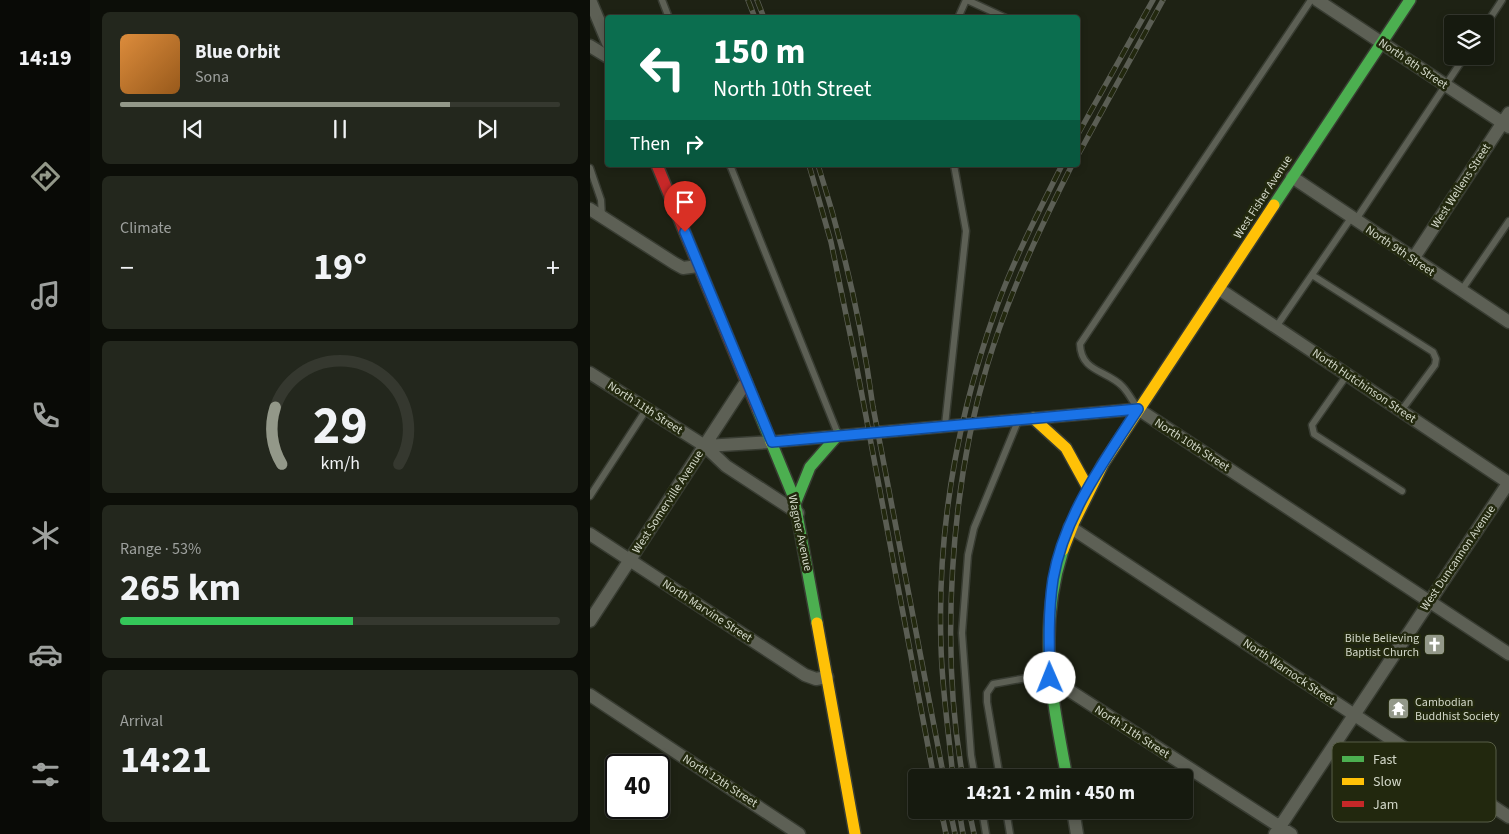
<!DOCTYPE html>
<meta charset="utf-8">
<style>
:root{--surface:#161a0f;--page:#23271d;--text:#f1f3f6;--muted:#9ea19e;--line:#35382f;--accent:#939889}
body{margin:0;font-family:"Source Sans 3",sans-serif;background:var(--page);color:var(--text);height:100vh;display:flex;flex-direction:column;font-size:19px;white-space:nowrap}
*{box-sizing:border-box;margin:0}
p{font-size:16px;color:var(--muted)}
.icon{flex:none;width:28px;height:28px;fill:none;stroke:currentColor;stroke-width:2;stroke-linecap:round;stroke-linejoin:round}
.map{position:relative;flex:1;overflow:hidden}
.drawer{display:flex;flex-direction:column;gap:12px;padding:12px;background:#0c0e08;width:500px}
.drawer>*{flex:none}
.top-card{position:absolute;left:15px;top:15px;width:475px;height:152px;border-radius:5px;box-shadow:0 2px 8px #0003,0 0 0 1px var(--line);background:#0b6e4f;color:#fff;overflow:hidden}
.controls{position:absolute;left:854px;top:15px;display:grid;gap:10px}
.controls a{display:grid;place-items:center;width:50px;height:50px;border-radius:5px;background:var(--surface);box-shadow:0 2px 8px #0003,0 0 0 1px var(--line);font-size:25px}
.speed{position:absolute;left:15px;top:754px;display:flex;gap:10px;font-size:25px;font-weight:700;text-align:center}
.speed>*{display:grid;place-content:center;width:65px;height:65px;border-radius:50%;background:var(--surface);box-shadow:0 2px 8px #0003,0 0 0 1px var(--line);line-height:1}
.speed .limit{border:2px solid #111;border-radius:8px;background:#fff;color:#111}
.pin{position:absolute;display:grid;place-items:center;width:42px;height:42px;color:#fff;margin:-51px -21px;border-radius:50% 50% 50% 0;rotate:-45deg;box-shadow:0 0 5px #0007}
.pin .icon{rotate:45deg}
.me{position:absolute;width:55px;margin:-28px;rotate:359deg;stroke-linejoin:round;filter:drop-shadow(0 0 4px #0008)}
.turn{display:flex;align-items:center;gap:18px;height:105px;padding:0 25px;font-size:22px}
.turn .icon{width:65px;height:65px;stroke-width:2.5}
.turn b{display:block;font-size:35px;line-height:42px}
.then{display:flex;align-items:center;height:48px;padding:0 25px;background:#0003;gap:10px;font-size:19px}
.big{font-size:38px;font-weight:700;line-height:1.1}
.drawer .widget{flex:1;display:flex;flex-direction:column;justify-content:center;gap:8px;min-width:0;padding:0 18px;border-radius:8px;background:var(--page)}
.drawer .dial{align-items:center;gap:0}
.dial svg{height:130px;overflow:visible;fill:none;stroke:var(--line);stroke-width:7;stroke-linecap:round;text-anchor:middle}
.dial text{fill:var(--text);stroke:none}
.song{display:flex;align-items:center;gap:15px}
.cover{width:60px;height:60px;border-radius:8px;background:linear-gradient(135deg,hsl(30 70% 55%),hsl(30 70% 35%))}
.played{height:5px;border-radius:2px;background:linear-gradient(90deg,var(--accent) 75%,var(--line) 75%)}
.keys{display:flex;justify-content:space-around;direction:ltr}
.heat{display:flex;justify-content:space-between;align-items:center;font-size:28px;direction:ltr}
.charge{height:8px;border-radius:4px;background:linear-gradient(90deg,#34c759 53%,var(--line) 0)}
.trip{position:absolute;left:318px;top:769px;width:285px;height:50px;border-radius:5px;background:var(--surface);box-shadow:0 2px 8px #0003,0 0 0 1px var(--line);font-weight:700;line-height:50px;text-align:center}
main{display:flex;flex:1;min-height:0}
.tabs{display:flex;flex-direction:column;width:90px;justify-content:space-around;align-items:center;background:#090a06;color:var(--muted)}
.tabs .icon{width:35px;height:35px}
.tabs .active{color:var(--accent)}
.tabs b{font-size:22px;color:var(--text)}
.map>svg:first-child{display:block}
</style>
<main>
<nav class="tabs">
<b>14:19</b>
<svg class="icon active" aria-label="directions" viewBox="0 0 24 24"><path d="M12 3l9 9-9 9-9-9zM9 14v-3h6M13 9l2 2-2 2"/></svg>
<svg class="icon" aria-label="music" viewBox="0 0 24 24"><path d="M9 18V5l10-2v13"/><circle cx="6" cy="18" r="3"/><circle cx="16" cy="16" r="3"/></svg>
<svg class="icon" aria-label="phone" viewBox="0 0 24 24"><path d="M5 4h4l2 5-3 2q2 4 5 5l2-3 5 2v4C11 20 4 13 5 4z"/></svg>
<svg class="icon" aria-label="climate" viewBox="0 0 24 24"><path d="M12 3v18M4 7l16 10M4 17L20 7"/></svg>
<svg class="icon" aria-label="car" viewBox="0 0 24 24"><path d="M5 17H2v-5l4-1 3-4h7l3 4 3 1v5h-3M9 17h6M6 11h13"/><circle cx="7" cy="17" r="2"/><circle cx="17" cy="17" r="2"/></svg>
<svg class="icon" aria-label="filters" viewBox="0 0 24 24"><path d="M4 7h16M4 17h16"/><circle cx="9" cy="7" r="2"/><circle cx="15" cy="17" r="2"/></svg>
</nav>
<section class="drawer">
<div class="widget">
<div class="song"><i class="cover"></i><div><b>Blue Orbit</b><p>Sona</p></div></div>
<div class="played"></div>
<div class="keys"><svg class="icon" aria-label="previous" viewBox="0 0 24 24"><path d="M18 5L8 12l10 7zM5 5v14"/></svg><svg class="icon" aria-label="pause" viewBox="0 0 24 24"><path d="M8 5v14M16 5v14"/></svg><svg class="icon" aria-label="next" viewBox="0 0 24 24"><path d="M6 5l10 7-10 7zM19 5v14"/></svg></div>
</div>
<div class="widget"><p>Climate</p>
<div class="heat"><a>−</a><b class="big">19°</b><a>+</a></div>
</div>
<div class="widget dial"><svg viewBox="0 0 100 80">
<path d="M14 69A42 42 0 1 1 86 69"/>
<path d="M14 69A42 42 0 0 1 10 34" stroke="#939889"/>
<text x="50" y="56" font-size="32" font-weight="700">29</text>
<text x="50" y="72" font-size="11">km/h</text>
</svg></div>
<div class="widget"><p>Range · 53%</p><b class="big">265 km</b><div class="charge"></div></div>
<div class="widget"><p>Arrival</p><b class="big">14:21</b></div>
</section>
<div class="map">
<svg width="919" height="834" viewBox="0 0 919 834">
<rect width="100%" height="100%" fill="#1e2214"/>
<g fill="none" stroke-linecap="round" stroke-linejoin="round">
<defs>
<path id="lane" d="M72,0L79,18
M377,0L416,18
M368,18L376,0
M895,26L912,0
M140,165L248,434
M0,168L11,200L12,217
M765,221L875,56
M722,275L843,352L846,359L845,365L811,411
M871,291L919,221
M686,327L761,218
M757,375L722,425L724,434L812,491
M546,406C542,400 538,392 532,386C516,370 491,372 490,344L721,0
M355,425L376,231L364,165
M0,496L56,410
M385,778L381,755L372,633L378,555L384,528L428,421
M410,778L397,702V693L403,684L459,674
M392,810L396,834
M416,810L420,834"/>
<path id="street" d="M0,0L18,43
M727,0L919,127
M0,46L18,57
M702,177L919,322
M0,209L84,263L93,268L108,266
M823,259L919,113
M629,289L919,483
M0,373L115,446L136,466L208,513
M548,409L919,654
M115,446L181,442
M480,527L919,817
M0,534L215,675L226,679L237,677
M0,621L156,382
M460,678L701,834
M0,695L209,834
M483,810L487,834
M685,834L919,482"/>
<path id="fast" d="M684,205L820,0
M168,410L204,498L227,623
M205,504L220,467L248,435
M473,550C447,631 462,697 477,778"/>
<path id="slow" d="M443,418L476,448L498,488
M181,442L548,409
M473,550L484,522L513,464L684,205
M227,623L265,834"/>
<path id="jam" d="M67,165L168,410"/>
</defs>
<use href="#lane" stroke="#383c32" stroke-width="9"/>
<use href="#street" stroke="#383c32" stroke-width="15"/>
<use href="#fast" stroke="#383c32" stroke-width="14"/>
<use href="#slow" stroke="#383c32" stroke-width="14"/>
<use href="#jam" stroke="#383c32" stroke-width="14"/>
<use href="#lane" stroke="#5d6055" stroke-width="6"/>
<use href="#street" stroke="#5d6055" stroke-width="12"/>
<use href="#fast" stroke="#4caf50" stroke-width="11"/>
<use href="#slow" stroke="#ffc107" stroke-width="11"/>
<use href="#jam" stroke="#c62828" stroke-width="11"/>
<defs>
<path id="rail" d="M158,0L165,18
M167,0L174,18
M488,134L563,0
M488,155L573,0
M219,165L241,242L265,358L344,778
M228,165C253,243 272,326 283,407L354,778
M363,778C359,734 352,690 351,646C347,530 368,414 407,306C425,257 449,211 472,165
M373,778C350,651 360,490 397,366C418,296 449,230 482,165
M351,810L356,834
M360,810L365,834
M369,810L373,834
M379,810L384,834"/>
</defs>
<use href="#rail" stroke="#5b5e54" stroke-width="5.5"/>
<use href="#rail" stroke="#22280e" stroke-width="4" stroke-dasharray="11" stroke-linecap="butt"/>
</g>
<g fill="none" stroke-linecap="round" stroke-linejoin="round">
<defs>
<path id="route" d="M95,232L182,442L548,409C514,461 474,516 463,579C458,612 459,645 460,678"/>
</defs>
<use href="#route" stroke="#114b97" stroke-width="12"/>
<use href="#route" stroke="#1a73e8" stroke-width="9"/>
</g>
<defs>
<symbol id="church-square" viewBox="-11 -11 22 22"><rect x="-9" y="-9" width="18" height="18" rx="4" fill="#939889" stroke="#22280e"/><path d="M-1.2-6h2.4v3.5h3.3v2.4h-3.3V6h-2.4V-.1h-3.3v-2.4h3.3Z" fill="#fff"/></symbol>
<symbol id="temple-square" viewBox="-11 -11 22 22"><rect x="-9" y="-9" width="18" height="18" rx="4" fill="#939889" stroke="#22280e"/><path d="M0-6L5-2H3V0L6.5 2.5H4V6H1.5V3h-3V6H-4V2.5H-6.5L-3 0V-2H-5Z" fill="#fff"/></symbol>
</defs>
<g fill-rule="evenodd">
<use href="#church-square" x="832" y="632" width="25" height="25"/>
<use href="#temple-square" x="796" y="696" width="25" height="25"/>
</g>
<g text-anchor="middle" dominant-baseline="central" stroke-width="5" stroke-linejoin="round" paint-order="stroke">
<g font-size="12" fill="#d2d7c8" stroke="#22280e">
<text transform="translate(823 64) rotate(34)">North 8th Street</text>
<text transform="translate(871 186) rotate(-57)">West Wellens Street</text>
<text transform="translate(673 197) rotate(-57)">West Fisher Avenue</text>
<text transform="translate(810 251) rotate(34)">North 9th Street</text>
<text transform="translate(774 386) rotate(34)">North Hutchinson Street</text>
<text transform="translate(55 408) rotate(33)">North 11th Street</text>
<text transform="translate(602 445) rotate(33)">North 10th Street</text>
<text transform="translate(78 502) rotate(-57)">West Somerville Avenue</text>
<text transform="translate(210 533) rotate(78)">Wagner Avenue</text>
<text transform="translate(868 558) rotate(-56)">West Duncannon Avenue</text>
<text transform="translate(117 611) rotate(33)">North Marvine Street</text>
<text transform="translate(699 672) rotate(34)">North Warnock Street</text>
<text transform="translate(542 732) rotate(33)">North 11th Street</text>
<text transform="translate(130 781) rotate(33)">North 12th Street</text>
</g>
<g font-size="12" fill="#d2d7c8" stroke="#22280e" text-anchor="end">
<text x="829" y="638">Bible Believing<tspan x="829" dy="14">Baptist Church</tspan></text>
<text x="825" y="702" text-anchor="start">Cambodian<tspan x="825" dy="14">Buddhist Society</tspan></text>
</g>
</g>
<rect x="742" y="742" width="164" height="80" rx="8" fill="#22280e" stroke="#575d46" stroke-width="1"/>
<rect x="752" y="756" width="22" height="6" fill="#4caf50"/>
<rect x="752" y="778" width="22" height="7" fill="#ffc107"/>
<rect x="752" y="801" width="22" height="6" fill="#c62828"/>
<g font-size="14" fill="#d2d7c8">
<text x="783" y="764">Fast</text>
<text x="783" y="786">Slow</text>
<text x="783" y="809">Jam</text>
</g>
</svg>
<div class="controls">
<a><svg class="icon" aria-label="layers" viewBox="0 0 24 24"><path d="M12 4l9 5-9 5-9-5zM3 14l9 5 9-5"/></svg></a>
</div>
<div class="speed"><div class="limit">40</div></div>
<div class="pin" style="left:95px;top:232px;background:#d93025"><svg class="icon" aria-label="arrive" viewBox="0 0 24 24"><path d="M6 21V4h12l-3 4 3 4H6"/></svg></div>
<svg class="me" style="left:460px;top:678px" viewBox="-20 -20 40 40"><circle r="19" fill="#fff"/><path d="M0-13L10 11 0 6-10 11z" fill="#1a73e8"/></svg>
<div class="trip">14:21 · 2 min · 450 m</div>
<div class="top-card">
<div class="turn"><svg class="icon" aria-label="left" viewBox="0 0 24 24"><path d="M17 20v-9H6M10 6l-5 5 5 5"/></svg><div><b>150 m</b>North 10th Street</div></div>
<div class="then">Then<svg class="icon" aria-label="right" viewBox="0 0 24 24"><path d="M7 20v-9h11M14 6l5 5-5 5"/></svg></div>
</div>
</div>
</main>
